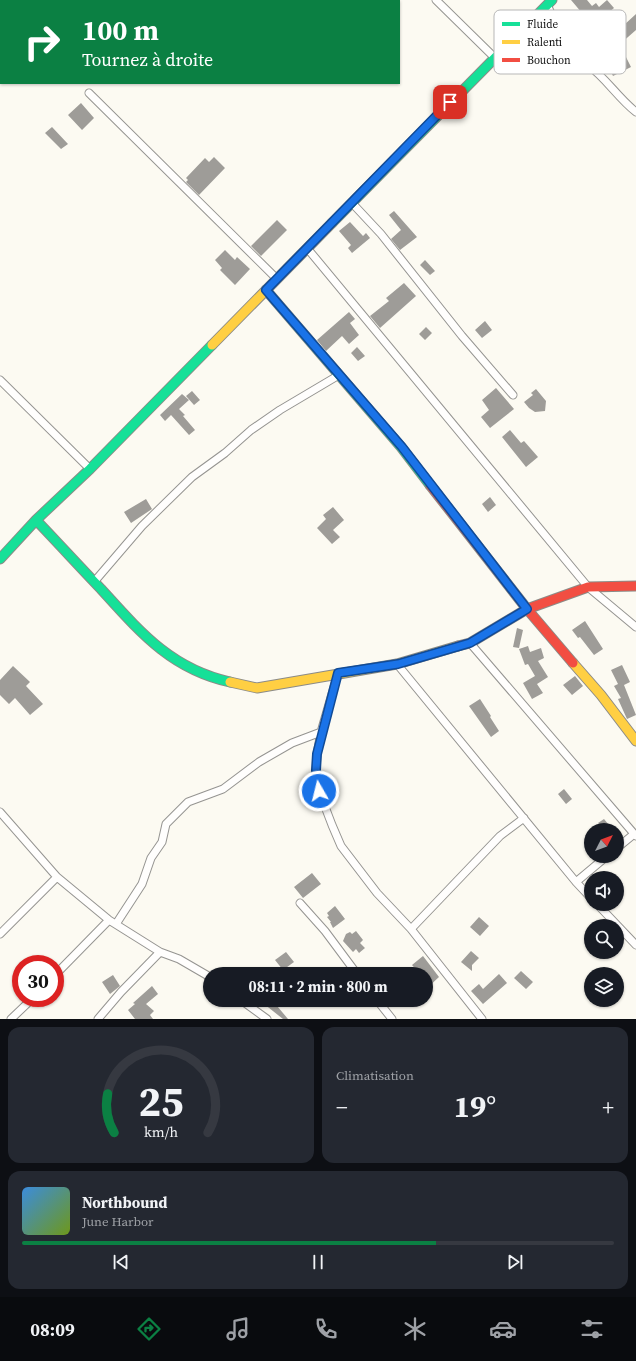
<!DOCTYPE html>
<html lang="fr">
<meta charset="utf-8">
<style>
:root{--surface:#171b24;--page:#242831;--text:#f1f3f6;--muted:#9ea1a6;--line:#363941;--accent:#0b8043}
body{margin:0;font-family:"Source Serif 4",serif;background:var(--page);color:var(--text);height:100vh;display:flex;flex-direction:column;font-size:15px;white-space:nowrap}
*{box-sizing:border-box;margin:0}
p{font-size:13px;color:var(--muted)}
.icon{flex:none;width:22px;height:22px;fill:none;stroke:currentColor;stroke-width:2;stroke-linecap:round;stroke-linejoin:round}
.map{position:relative;height:1019px;overflow:hidden}
.drawer{display:flex;flex-direction:column;gap:8px;padding:8px;background:#0d0f14;flex:1}
.drawer>*{flex:none}
.banner{position:absolute;left:0px;top:0px;width:400px;height:84px;box-shadow:0 1px 3px #0004;background:#0b8043;color:#fff;overflow:hidden}
.needle{width:26px;rotate:48deg}
.fabs{position:absolute;left:584px;top:823px;display:grid;gap:8px}
.fabs a{display:grid;place-items:center;width:40px;height:40px;border-radius:50%;background:var(--surface);box-shadow:0 1px 3px #0004;font-size:20px}
.speed{position:absolute;left:12px;top:955px;display:flex;gap:8px;font-size:20px;font-weight:700;text-align:center}
.speed>*{display:grid;place-content:center;width:52px;height:52px;border-radius:50%;background:var(--surface);box-shadow:0 1px 3px #0004;line-height:1}
.speed .limit{border:6px solid #d22;background:#fff;color:#111}
.pin{position:absolute;display:grid;place-items:center;width:34px;height:34px;color:#fff;margin:-17px;border-radius:8px;box-shadow:0 2px 6px #0006}
.me{position:absolute;width:44px;margin:-22px;rotate:352deg;stroke-linejoin:round;filter:drop-shadow(0 0 3px #0008)}
.turn{display:flex;align-items:center;gap:14px;height:84px;padding:0 16px;font-size:18px}
.turn .icon{width:52px;height:52px;stroke-width:2.5}
.turn b{display:block;font-size:28px;line-height:34px}
.big{font-size:30px;font-weight:700;line-height:1.1}
.drawer .tile{flex:1;display:flex;flex-direction:column;justify-content:center;gap:6px;min-width:0;padding:0 14px;border-radius:12px;background:var(--page)}
.drawer .dial{align-items:center;gap:0}
.dial svg{height:104px;overflow:visible;fill:none;stroke:var(--line);stroke-width:7;stroke-linecap:round;text-anchor:middle}
.dial text{fill:var(--text);stroke:none}
.song{display:flex;align-items:center;gap:12px}
.cover{width:48px;height:48px;border-radius:6px;background:linear-gradient(135deg,hsl(210 70% 55%),hsl(80 70% 35%))}
.played{height:4px;border-radius:2px;background:linear-gradient(90deg,var(--accent) 70%,var(--line) 70%)}
.keys{display:flex;justify-content:space-around;direction:ltr}
.heat{display:flex;justify-content:space-between;align-items:center;font-size:22px;direction:ltr}
.drawer .tiles{flex:1;display:grid;gap:8px;grid-template-columns:1fr 1fr}
.tile:last-child{grid-column:span 2}
.trip{position:absolute;left:203px;top:967px;width:230px;height:40px;border-radius:20px;background:var(--surface);box-shadow:0 1px 3px #0004;font-weight:700;line-height:40px;text-align:center}
.menu{display:flex;height:64px;justify-content:space-around;align-items:center;background:#090b0e;color:var(--muted)}
.menu .icon{width:28px;height:28px}
.menu .selected{color:var(--accent)}
.menu b{font-size:18px;color:var(--text)}
.map>svg:first-child{display:block}
</style>
<div class="map">
<svg width="636" height="1019" viewBox="0 0 636 1019">
<rect width="100%" height="100%" fill="#fcfaf2"/>
<path fill="#9e9c98" d="M571,0H587L592,6L596,3L599,7L607,0L614,8L595,24L584,11L582,13Z
M636,14V30L620,44L612,36Z
M625,55L631,67L613,76L607,64Z
M81,103L94,118L82,130L68,115Z
M52,127L68,144L61,149L45,133Z
M214,157L225,168L199,195L186,182L188,180L186,178L205,158L209,162Z
M394,211L417,237L400,250L391,239L401,230L389,215Z
M277,220L287,230L261,256L251,246Z
M350,222L363,236L366,233L370,238L352,253L348,248L351,245L339,231Z
M225,250L235,260L237,257L250,269L235,285L220,270L222,268L215,260Z
M425,260L435,271L430,275L420,265Z
M404,283L416,296L380,328L370,316L389,301L386,298Z
M349,312L355,319L350,323L359,335L349,344L342,336L326,351L317,340Z
M485,321L492,330L482,338L475,330Z
M426,327L432,333L425,340L419,334Z
M357,347L365,356L358,361L351,353Z
M496,388L514,409L490,428L481,417L489,410L482,400Z
M536,389L546,401L545,411L535,412L529,408L524,402L533,395L531,393Z
M192,391L200,400L194,405L186,396Z
M182,394L189,400L179,409L185,415L183,416L195,430L189,435L171,415L165,421L160,415Z
M510,430L521,443L524,441L538,457L526,467L502,437Z
M490,497L496,505L488,512L482,504Z
M146,499L152,509L131,523L124,512Z
M333,507L344,520L333,530L340,537L332,544L317,528L326,519L323,515Z
M585,621L603,649L594,655L580,637L578,638L572,630Z
M517,628L523,630L519,648L513,647Z
M528,646L530,652L541,648L544,658L538,661L548,677L537,684L543,693L532,699L523,683L535,676L528,664L525,665L519,649Z
M622,665L630,682L624,685L636,715L627,719L618,699L621,698L614,686L618,684L611,670Z
M13,666L30,682L26,686L43,704L30,715L15,698L9,704L0,695V680Z
M575,676L583,686L572,695L563,685Z
M480,699L491,716L490,717L499,731L491,737L469,706Z
M564,789L572,799L566,804L558,794Z
M604,819L613,830H591L599,824L598,823Z
M312,873L321,884L303,898L294,887Z
M335,906L345,919L333,928L330,922H331L327,917L329,916L327,913Z
M479,917L489,926L480,936L470,927Z
M356,931L363,940L360,943L365,948L359,953L356,949L353,952L343,941L346,934L350,932L352,934Z
M471,951L479,958L472,965V971L461,962Z
M286,952L294,962L283,970L275,960Z
M423,956L439,977L426,989V974H420L412,965Z
M521,971L533,982L526,989L514,978Z
M499,974L507,983L483,1004L471,991L479,984L483,989Z
M113,975L120,986L110,994L102,982Z
M152,986L158,994L146,1004L154,1011L150,1015L153,1019H135L128,1010L135,1004L133,1003Z
M259,1000H272L288,1019H283Z"/>
<g fill="none" stroke-linecap="round" stroke-linejoin="round">
<defs>
<path id="street" d="M436,0L494,57
M547,5C555,19 557,37 565,50C571,58 580,59 588,65C606,78 618,98 636,112
M89,93L277,279
M352,203L381,234L462,336L513,395
M307,248L588,587L636,627
M0,380L90,469
M94,582L142,526L192,477L225,453L251,430L280,410L339,375
M470,643L636,836
M397,664L576,882L591,898
M338,673L321,732L317,754L316,770L319,791L332,825L341,846L377,893L411,929L482,1019
M0,812L57,877L109,920L160,952L179,959L210,977
M617,848L634,834
M576,882L607,856
M300,903L325,931L357,974
M597,904L636,945
M116,924L142,884L151,858L162,842L166,824L188,802L223,789L259,762L292,743L321,732
M411,929L500,836L524,818
M0,934L57,877
M55,975L109,920
M241,1000L267,1019
M377,1000L392,1019
M11,1019L33,998
M98,1019L121,992L160,952"/>
<path id="fast" d="M332,223L552,0
M266,290L401,447L430,485
M36,520C58,543 79,566 101,589C140,632 171,669 230,682
M0,559L36,520L90,469L212,345"/>
<path id="slow" d="M212,345L332,223
M573,663L601,695L636,741
M230,682L257,688L397,664L458,646"/>
<path id="jam" d="M430,485L527,609L573,663
M458,646L470,643L527,609L588,587L636,586"/>
</defs>
<use href="#street" stroke="#959491" stroke-width="9"/>
<use href="#fast" stroke="#8c8b87" stroke-width="11"/>
<use href="#slow" stroke="#8c8b87" stroke-width="11"/>
<use href="#jam" stroke="#8c8b87" stroke-width="11"/>
<use href="#street" stroke="#fffefd" stroke-width="7"/>
<use href="#fast" stroke="#16e098" stroke-width="9"/>
<use href="#slow" stroke="#ffcf43" stroke-width="9"/>
<use href="#jam" stroke="#f24e42" stroke-width="9"/>
</g>
<g fill="none" stroke-linecap="round" stroke-linejoin="round">
<defs>
<path id="route" d="M319,791L316,770L317,754L338,673L398,664L470,643L527,609L402,447L266,290L450,102"/>
</defs>
<use href="#route" stroke="#114b97" stroke-width="10"/>
<use href="#route" stroke="#1a73e8" stroke-width="7"/>
</g>
<rect x="494" y="10" width="132" height="64" rx="6" fill="#fff" stroke="#b7b7b7" stroke-width="1"/>
<rect x="502" y="22" width="18" height="4" fill="#16e098"/>
<rect x="502" y="40" width="18" height="4" fill="#ffcf43"/>
<rect x="502" y="58" width="18" height="4" fill="#f24e42"/>
<g font-size="11" fill="#0e0e0e">
<text x="527" y="28">Fluide</text>
<text x="527" y="46">Ralenti</text>
<text x="527" y="64">Bouchon</text>
</g>
</svg>
<div class="fabs">
<a><svg class="needle" viewBox="-14 -14 28 28"><path d="M0-13l5 13h-10z" fill="#e53935"/><path d="M0 13l5-13h-10z" fill="#9ea1a6"/></svg></a>
<a><svg class="icon" aria-label="sound" viewBox="0 0 24 24"><path d="M4 9h4l5-4v14l-5-4H4zM17 9q2 3 0 6"/></svg></a>
<a><svg class="icon" aria-label="search" viewBox="0 0 24 24"><circle cx="10" cy="10" r="6"/><path d="M15 15l6 6"/></svg></a>
<a><svg class="icon" aria-label="layers" viewBox="0 0 24 24"><path d="M12 4l9 5-9 5-9-5zM3 14l9 5 9-5"/></svg></a>
</div>
<div class="speed"><div class="limit">30</div></div>
<div class="pin" style="left:450px;top:102px;background:#d93025"><svg class="icon" aria-label="arrive" viewBox="0 0 24 24"><path d="M6 21V4h12l-3 4 3 4H6"/></svg></div>
<svg class="me" style="left:319px;top:791px" viewBox="-20 -20 40 40"><circle r="17" fill="#1a73e8" stroke="#fff" stroke-width="3"/><path d="M0-11L8 9 0 5-8 9z" fill="#fff"/></svg>
<div class="trip">08:11 · 2 min · 800 m</div>
<div class="banner">
<div class="turn"><svg class="icon" aria-label="right" viewBox="0 0 24 24"><path d="M7 20v-9h11M14 6l5 5-5 5"/></svg><div><b>100 m</b>Tournez à droite</div></div>
</div>
</div>
<section class="drawer">
<div class="tiles">
<div class="tile dial"><svg viewBox="0 0 100 80">
<path d="M14 69A42 42 0 1 1 86 69"/>
<path d="M14 69A42 42 0 0 1 9 39" stroke="#0b8043"/>
<text x="50" y="56" font-size="32" font-weight="700">25</text>
<text x="50" y="72" font-size="11">km/h</text>
</svg></div>
<div class="tile"><p>Climatisation</p>
<div class="heat"><a>−</a><b class="big">19°</b><a>+</a></div>
</div>
<div class="tile">
<div class="song"><i class="cover"></i><div><b>Northbound</b><p>June Harbor</p></div></div>
<div class="played"></div>
<div class="keys"><svg class="icon" aria-label="previous" viewBox="0 0 24 24"><path d="M18 5L8 12l10 7zM5 5v14"/></svg><svg class="icon" aria-label="pause" viewBox="0 0 24 24"><path d="M8 5v14M16 5v14"/></svg><svg class="icon" aria-label="next" viewBox="0 0 24 24"><path d="M6 5l10 7-10 7zM19 5v14"/></svg></div>
</div>
</div>
</section>
<nav class="menu">
<b>08:09</b>
<svg class="icon selected" aria-label="directions" viewBox="0 0 24 24"><path d="M12 3l9 9-9 9-9-9zM9 14v-3h6M13 9l2 2-2 2"/></svg>
<svg class="icon" aria-label="music" viewBox="0 0 24 24"><path d="M9 18V5l10-2v13"/><circle cx="6" cy="18" r="3"/><circle cx="16" cy="16" r="3"/></svg>
<svg class="icon" aria-label="phone" viewBox="0 0 24 24"><path d="M5 4h4l2 5-3 2q2 4 5 5l2-3 5 2v4C11 20 4 13 5 4z"/></svg>
<svg class="icon" aria-label="climate" viewBox="0 0 24 24"><path d="M12 3v18M4 7l16 10M4 17L20 7"/></svg>
<svg class="icon" aria-label="car" viewBox="0 0 24 24"><path d="M5 17H2v-5l4-1 3-4h7l3 4 3 1v5h-3M9 17h6M6 11h13"/><circle cx="7" cy="17" r="2"/><circle cx="17" cy="17" r="2"/></svg>
<svg class="icon" aria-label="filters" viewBox="0 0 24 24"><path d="M4 7h16M4 17h16"/><circle cx="9" cy="7" r="2"/><circle cx="15" cy="17" r="2"/></svg>
</nav>
